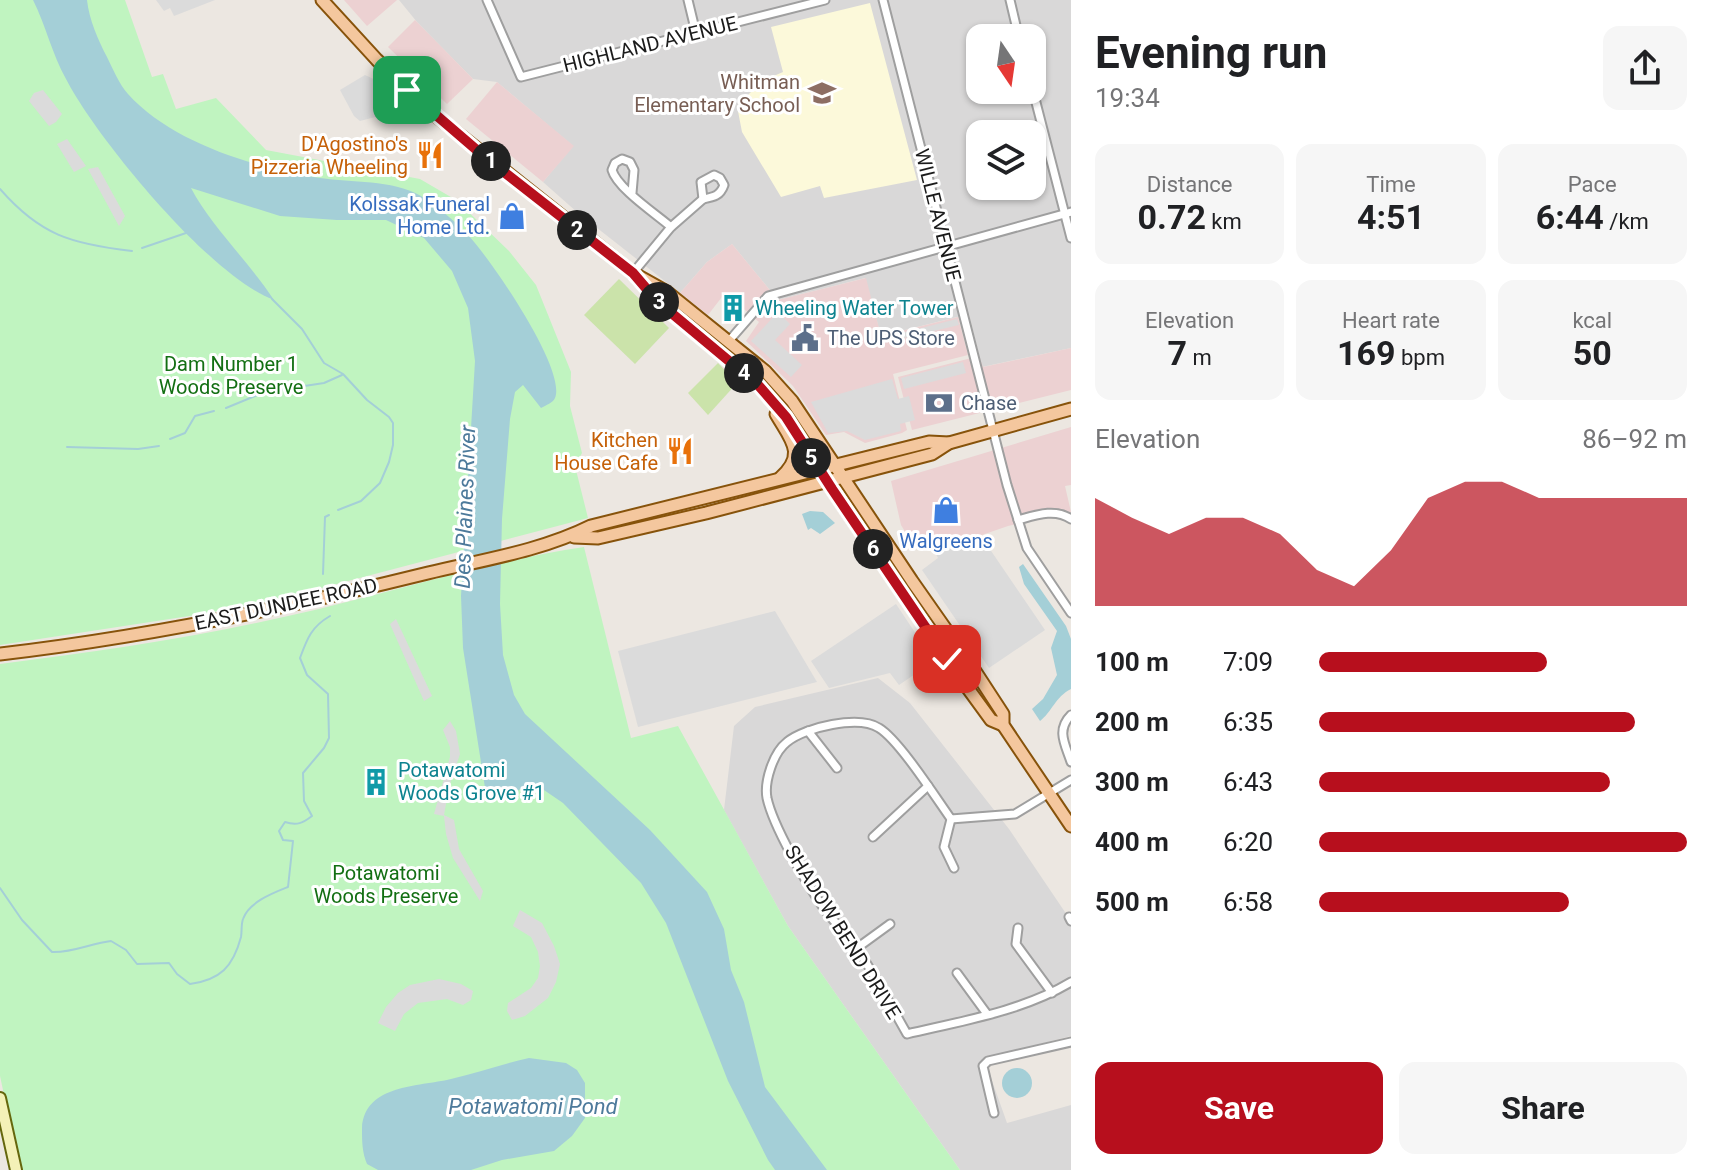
<!DOCTYPE html>
<html lang="en">
<head>
<meta charset="utf-8">
<style>
  body { margin:0; font-family:Roboto,sans-serif; background:#f6f6f6; color:#202124; height:100vh; display:flex; flex-direction:column; font-size:30px; white-space:nowrap }
  * { box-sizing:border-box; margin:0 }
  p { font-size:26px; color:#757577 }
  .icon { flex:none; width:44px; height:44px; fill:none; stroke:currentColor; stroke-width:2; stroke-linecap:round; stroke-linejoin:round }
  .map { position:relative; flex:1; overflow:hidden }
  .side { display:flex; flex-direction:column; background:#fff; width:640px }
  .side>* { flex:none }
  .needle { width:52px; rotate:167deg }
  .fabs { position:absolute; left:966px; top:24px; display:grid; gap:16px }
  .fabs a { display:grid; place-items:center; width:80px; height:80px; border-radius:16px; background:#fff; box-shadow:0 2px 6px #0004; font-size:40px }
  .pin { position:absolute; display:grid; place-items:center; width:68px; height:68px; color:#fff; margin:-34px; border-radius:16px; box-shadow:0 4px 12px #0006 }
  .km { position:absolute; width:40px; height:40px; margin:-20px; border-radius:50%; background:#222; color:#fff; font-size:22px; line-height:40px; text-align:center }
  .round { display:grid; place-items:center; flex:none; width:84px; height:84px; border-radius:16px; background:#f6f6f6 }
  .overview { display:flex; align-items:center; justify-content:space-between; height:136px; padding:0 24px }
  h1 { font-size:44px; font-weight:700; line-height:60px }
  .metrics { display:grid; grid-template-columns:repeat(3,1fr); gap:12px; height:136px; padding:8px 24px }
  .metrics div { display:grid; align-content:center; border-radius:16px; background:#f6f6f6; text-align:center }
  .metrics b { font-size:34px; font-weight:700 }
  .metrics small { font-size:22px; font-weight:400 }
  .metrics p { font-size:22px }
  .chart { height:224px; padding:16px 24px }
  .chart p { display:flex; justify-content:space-between }
  .chart svg { width:100%; height:144px; margin-top:8px; fill:#b70f1d; opacity:.7 }
  .button { display:flex; gap:16px; margin-top:auto; padding:16px 24px }
  .button a { flex:1; height:92px; border-radius:16px; background:#b70f1d; color:#fff; font-size:32px; font-weight:700; line-height:92px; text-align:center }
  .button a+a { background:#f6f6f6; color:#202124 }
  ul { padding:0 24px; list-style:none; font-size:26px }
  li { display:grid; grid-template-columns:128px 96px 1fr; align-items:center; height:60px }
  li i { height:20px; border-radius:10px; background:#b70f1d }
  main { display:flex; flex:1; min-height:0 }
  .map>svg:first-child { display:block }
  .residential { fill:#d9d8d8; fill-rule:evenodd }
  .commercial { fill:#ecd1d2 }
  .education { fill:#fcf9da }
  .grass { fill:#cbe3aa }
  .park { fill:#c0f4c0 }
  .parking { fill:#dbdbdb }
  .water { fill:#a4cfd7 }
  .lines { fill:none; stroke-linecap:round; stroke-linejoin:round }
  .stream { stroke:#a4cfd7; stroke-width:2 }
  .street-casing { stroke:#9f9f9f; stroke-width:11 }
  .secondary-casing { stroke:#65670d; stroke-width:14 }
  .primary-casing { stroke:#87530b; stroke-width:15 }
  .street { stroke:#fff; stroke-width:7 }
  .secondary { stroke:#f4f1b7; stroke-width:10 }
  .primary { stroke:#f4c79e; stroke-width:11 }
  .route-casing { stroke:#fff; stroke-width:16 }
  .route { stroke:#b70f1d; stroke-width:10 }
  .labels { text-anchor:middle; dominant-baseline:central; stroke-width:6; stroke-linejoin:round; paint-order:stroke }
  .street-label { font-size:20px; fill:#1b1b1b; stroke:#fff }
  .education-label { font-size:20px; fill:#785e54; stroke:#fff; text-anchor:end }
  .food-label { font-size:20px; fill:#c56008; stroke:#fff; text-anchor:end }
  .shop-label { font-size:20px; fill:#366cbe; stroke:#fff; text-anchor:end }
  .culture-label { font-size:20px; fill:#0d838f; stroke:#fff; text-anchor:start }
  .service-label { font-size:20px; fill:#4e5e75; stroke:#fff; text-anchor:start }
  .park-label { font-size:20px; fill:#136f13; stroke:#fff }
  .water-label { font-size:22px; font-style:italic; fill:#4d7a9b; stroke:#fff }
</style>
</head>
<body>
<main>
<div class="map">
<svg width="1071" height="1170" viewBox="0 0 1071 1170">
  <rect width="100%" height="100%" fill="#ece7e1"/>
  <g class="residential">
    <path d="M 399,0 L 1071,0 L 1071,348 L 982,367 L 969,314 L 881,336 L 865,278 L 778,300 L 732,244 L 707,262 L 680,293 L 578,213 L 543,182 L 573,146 L 497,82 L 473,79 L 417,22 ZM 980,38 L 1032,38 L 1032,90 L 980,90 ZM 980,134 L 1032,134 L 1032,186 L 980,186 Z"/>
    <polygon points="878,678 910,703 1009,829 1071,921 1071,1036 984,1058 1007,1123 1071,1105 1071,1170 960,1170 788,926 724,810 734,726 755,707"/>
  </g>
  <g class="commercial">
    <polygon points="344,0 397,0 367,26"/>
    <polygon points="415,20 473,79 447,104 388,47"/>
    <polygon points="497,82 574,146 543,182 466,119"/>
    <polygon points="732,244 778,300 866,278 881,336 958,317 968,355 893,374 907,430 902,433 865,443 844,432 826,435 793,386 746,341 759,322 725,293 708,315 680,293 707,262"/>
    <polygon points="1071,348 1071,390 912,430 898,377 979,356 983,367"/>
    <polygon points="1071,427 1071,485 1065,486 1071,512 1008,526 956,544 913,545 901,525 891,481"/>
  </g>
  <polygon class="education" points="870,3 917,180 824,198 820,186 781,197 742,132 737,106 762,81 783,72 771,27"/>
  <g class="grass">
    <polygon points="619,279 669,328 635,364 584,315"/>
    <polygon points="718,363 737,383 708,415 688,393"/>
  </g>
  <g class="park">
    <polygon points="0,0 125,0 152,77 163,74 176,109 216,98 266,150 420,179 456,200 509,251 536,285 571,372 570,406 582,453 575,466 588,518 291,596 209,613 0,645"/>
    <path d="M 584,547 L 631,738 L 678,726 L 788,926 L 960,1170 L 20,1170 L 0,1076 L 0,664 C 96,652 193,638 288,616 C 387,594 484,562 584,547 Z"/>
  </g>
  <g class="parking">
    <polygon points="156,0 215,0 174,16 170,8 164,11"/>
    <polygon points="365,75 384,84 400,104 402,110 360,121 354,116 340,90"/>
    <polygon points="43,90 62,114 56,122 49,126 29,101 34,93"/>
    <polygon points="67,139 86,166 74,172 57,144"/>
    <polygon points="98,167 125,216 119,226 88,169"/>
    <polygon points="778,312 790,324 775,340 802,365 791,377 751,341"/>
    <polygon points="957,319 959,325 883,343 882,338"/>
    <polygon points="963,362 966,373 904,389 901,378"/>
    <polygon points="892,379 898,399 909,396 915,420 900,424 901,431 865,440 847,431 828,433 811,402"/>
    <polygon points="979,540 985,542 1045,630 989,668 922,570 938,558 936,554 950,544 955,551 969,542"/>
    <polygon points="896,604 934,661 899,685 890,673 829,688 811,661"/>
    <polygon points="775,611 817,682 638,727 618,651"/>
    <polygon points="396,619 432,696 424,701 390,624"/>
    <polygon points="450,721 456,731 460,754 449,787 444,815 454,820 459,849 483,891 480,901 453,858 446,834 444,816 434,814 450,757 450,747 443,730"/>
    <polygon points="520,910 542,923 554,946 560,964 556,982 548,998 525,1016 512,1020 507,1011 508,1003 531,988 538,978 540,966 538,952 531,937 513,926"/>
    <polygon points="439,979 461,984 473,991 471,1000 463,1005 447,999 418,1003 404,1014 395,1031 378,1023 386,1007 398,993 410,985"/>
  </g>
  <g class="water">
    <path d="M 33,0 L 87,0 C 89,19 98,40 107,57 C 113,69 119,84 128,94 C 172,143 256,168 320,178 C 352,183 391,179 421,196 C 434,203 457,223 468,235 C 489,257 567,369 555,398 C 553,403 546,405 541,408 L 523,385 L 515,392 L 510,419 L 502,519 L 500,604 L 503,655 L 514,695 L 525,714 L 650,830 L 707,892 L 724,929 L 731,970 L 744,1002 L 765,1087 L 827,1170 L 775,1170 L 768,1160 L 728,1081 L 666,923 L 641,883 L 563,803 L 541,788 L 522,788 L 509,796 L 492,800 L 486,794 L 463,648 L 461,596 L 475,361 L 468,308 L 452,271 L 424,238 L 386,220 L 337,220 L 280,216 L 191,188 C 211,226 249,262 274,300 C 212,278 97,139 66,79 C 52,54 46,26 33,0 Z"/>
    <polygon points="810,511 823,512 835,523 820,534 811,528 808,530 802,514"/>
    <path d="M 1023,564 L 1066,626 L 1071,639 L 1071,689 C 1055,697 1052,712 1040,721 L 1032,709 L 1043,699 L 1057,675 L 1051,648 L 1057,631 L 1024,584 L 1019,567 Z"/>
    <path d="M 529,1058 L 566,1063 L 577,1070 L 585,1083 L 585,1118 L 572,1136 L 554,1151 L 502,1160 L 471,1170 L 378,1170 L 367,1164 C 362,1152 362,1141 362,1128 C 365,1084 418,1087 451,1079 C 477,1073 502,1064 529,1058 Z"/>
    <circle cx="1017" cy="1083" r="15"/>
  </g>
  <g class="lines">
    <g class="stream">
      <path d="M 0,189 C 40,235 71,244 132,251"/>
      <polyline points="142,248 186,233"/>
      <polyline points="272,299 302,329 324,363 343,374 367,400 389,417 393,423 393,445 389,462 380,483 361,501 338,510"/>
      <polyline points="226,408 265,392 324,383 342,375"/>
      <polyline points="170,439 185,433 195,416 214,411"/>
      <polyline points="67,447 138,449 159,446"/>
      <polyline points="323,574 325,517 329,515"/>
      <path d="M 0,888 L 22,920 L 52,952 C 72,953 92,943 111,941 L 126,950 L 137,964 L 169,963 L 177,974 L 190,984 C 220,980 233,967 241,937 C 242,932 241,924 243,919 C 249,902 273,893 288,887 L 293,841 L 283,840 L 279,831 L 285,822 C 297,826 303,823 312,816 L 304,801 L 303,773 L 324,748 L 329,738 L 328,694 L 307,675 L 300,658 C 307,639 311,627 330,616"/>
    </g>
    <g class="street-casing">
      <g id="street">
        <polyline points="487,0 521,77 825,0"/>
        <polyline points="688,0 696,33"/>
        <polyline points="883,0 1007,485 1027,548 1071,613"/>
        <polyline points="1010,0 1019,38"/>
        <polyline points="1032,87 1071,238"/>
        <path d="M 714,175 L 720,178 L 724,185 C 720,196 714,197 703,199 L 701,182 Z"/>
        <path d="M 632,193 L 634,170 L 630,162 L 622,159 L 615,163 L 612,170 C 617,188 656,214 671,227"/>
        <polyline points="633,273 671,227 703,199"/>
        <polyline points="728,342 768,296 1071,212"/>
        <path d="M 1018,520 C 1036,515 1055,508 1071,519"/>
        <path d="M 1071,715 C 1056,730 1065,744 1071,762"/>
        <polyline points="808,731 837,768"/>
        <path d="M 1071,780 L 1015,814 L 951,819 C 936,798 899,740 879,728 C 859,715 805,727 787,742 C 773,753 764,782 767,798 C 773,826 806,883 823,907 C 833,922 848,934 858,950 C 876,977 891,1006 907,1034 C 962,1021 1023,1011 1071,982"/>
        <polyline points="951,819 944,847 954,868"/>
        <polyline points="873,837 928,786"/>
        <polyline points="1069,917 1071,921"/>
        <polyline points="1018,928 1016,944 1052,993"/>
        <polyline points="857,948 890,924"/>
        <polyline points="957,973 987,1014"/>
        <polyline points="994,1113 983,1066 988,1061 1071,1042"/>
      </g>
    </g>
    <g class="secondary-casing">
      <polyline id="secondary" points="0,1098 16,1170"/>
    </g>
    <g class="primary-casing">
      <g id="primary">
        <polyline points="322,0 377,60 431,112 633,273 667,292 765,371 792,401 912,581 973,668 1003,714 1003,725 1071,826"/>
        <polyline points="638,279 657,301 759,386 786,417 832,489 956,672 991,720 1003,725"/>
        <path d="M 776,414 C 791,440 807,454 780,478"/>
        <polyline points="574,537 598,538 706,513 932,454 949,443 1071,409"/>
        <path d="M 0,654 C 144,637 287,608 428,573 C 482,560 541,551 591,526 L 929,442 L 949,443"/>
      </g>
    </g>
    <use href="#street" class="street"/>
    <use href="#secondary" class="secondary"/>
    <use href="#primary" class="primary"/>
  </g>
  <g class="lines">
    <g class="route-casing">
      <polyline id="route" points="407,90 486,158 633,273 657,301 759,386 786,417 832,489 947,659"/>
    </g>
    <use href="#route" class="route"/>
  </g>
  <defs>
    <g id="school-bare" transform="scale(2.16)"><path d="M0-5L7-2L0 1L-7-2ZM-4 1L0 2.5L4 1V4Q0 6-4 4Z" fill="#8d6e63" stroke="#fff" stroke-width="2.5" paint-order="stroke"/></g>
    <g id="restaurant-bare" transform="scale(2.16)"><path d="M-5-6h1v4h1v-4h1v4h1v-4h1v5L-1.5 .5V6h-2V.5L-5-1ZM5-6V6H3V1.5H1.5Q1.5-4 5-6Z" fill="#e8710a" stroke="#fff" stroke-width="2.5" paint-order="stroke"/></g>
    <g id="shop-bare" transform="scale(2.16)"><path d="M-5-2.5h2.3a2.7 3.5 0 0 1 5.4 0H5L5.5 6h-11ZM-1.5-2.5h3a1.5 2.3 0 0 0-3 0Z" fill="#3f7fe0" stroke="#fff" stroke-width="2.5" paint-order="stroke"/></g>
    <g id="building-bare" transform="scale(2.16)"><path d="M-4-6H4V6H1V3H-1V6H-4ZM-2.5-4.3h1.7v1.8h-1.7ZM.8-4.3h1.7v1.8H.8ZM-2.5-1h1.7V.8h-1.7ZM.8-1h1.7V.8H.8Z" fill="#0f9aa8" stroke="#fff" stroke-width="2.5" paint-order="stroke"/></g>
    <g id="civic-bare" transform="scale(2.16)"><path d="M-.6-6.5H3V-4.5H.6V-3L4-1V1h2V6H-6V1h2V-1L-.6-3ZM-1.2 2.5V6h2.4V2.5Z" fill="#5c6f8a" stroke="#fff" stroke-width="2.5" paint-order="stroke"/></g>
    <g id="bank-bare" transform="scale(2.16)"><path d="M-6-4H6V4H-6ZM0-2.3a2.3 2.3 0 1 0 0 4.6a2.3 2.3 0 1 0 0-4.6Z" fill="#5c6f8a" stroke="#fff" stroke-width="2.5" paint-order="stroke"/></g>
  </defs>
  <g fill-rule="evenodd">
    <use href="#school-bare" x="822" y="93"/>
    <use href="#restaurant-bare" x="430" y="155"/>
    <use href="#shop-bare" x="512" y="216"/>
    <use href="#building-bare" x="733" y="308"/>
    <use href="#civic-bare" x="805" y="338"/>
    <use href="#bank-bare" x="939" y="403"/>
    <use href="#restaurant-bare" x="680" y="451"/>
    <use href="#shop-bare" x="946" y="510"/>
    <use href="#building-bare" x="376" y="782"/>
  </g>
  <g class="labels">
    <g class="street-label">
      <text transform="translate(650 44) rotate(-14)">HIGHLAND AVENUE</text>
      <text transform="translate(938 215) rotate(76)">WILLE AVENUE</text>
      <text transform="translate(286 604) rotate(-12)">EAST DUNDEE ROAD</text>
      <text transform="translate(843 932) rotate(58)">SHADOW BEND DRIVE</text>
    </g>
    <g class="education-label">
      <text x="800" y="82">Whitman<tspan x="800" dy="23">Elementary School</tspan></text>
    </g>
    <g class="food-label">
      <text x="408" y="144">D'Agostino's<tspan x="408" dy="23">Pizzeria Wheeling</tspan></text>
      <text x="658" y="440">Kitchen<tspan x="658" dy="23">House Cafe</tspan></text>
    </g>
    <g class="shop-label">
      <text x="490" y="204">Kolssak Funeral<tspan x="490" dy="23">Home Ltd.</tspan></text>
      <text x="946" y="541" text-anchor="middle">Walgreens</text>
    </g>
    <g class="culture-label">
      <text x="755" y="308">Wheeling Water Tower</text>
      <text x="398" y="770">Potawatomi<tspan x="398" dy="23">Woods Grove #1</tspan></text>
    </g>
    <g class="service-label">
      <text x="827" y="338">The UPS Store</text>
      <text x="961" y="403">Chase</text>
    </g>
    <g class="park-label">
      <text x="231" y="364">Dam Number 1<tspan x="231" dy="23">Woods Preserve</tspan></text>
      <text x="386" y="873">Potawatomi<tspan x="386" dy="23">Woods Preserve</tspan></text>
    </g>
    <g class="water-label">
      <text transform="translate(465 507) rotate(-88)">Des Plaines River</text>
      <text x="533" y="1106">Potawatomi Pond</text>
    </g>
  </g>
</svg>
<div class="fabs">
<a><svg class="needle" viewBox="-14 -14 28 28"><path d="M0-13l5 13h-10z" fill="#e53935"/><path d="M0 13l5-13h-10z" fill="#757577"/></svg></a>
<a><svg class="icon" aria-label="layers" viewBox="0 0 24 24"><path d="M12 4l9 5-9 5-9-5zM3 14l9 5 9-5"/></svg></a>
</div>
<div class="pin" style="left:407px;top:90px;background:#1e9e55"><svg class="icon" aria-label="arrive" viewBox="0 0 24 24"><path d="M6 21V4h12l-3 4 3 4H6"/></svg></div>
<div class="pin" style="left:947px;top:659px;background:#d93025"><svg class="icon" aria-label="check" viewBox="0 0 24 24"><path d="M5 12l5 5 9-10"/></svg></div>
<b class="km" style="left:491px;top:161px">1</b>
<b class="km" style="left:577px;top:230px">2</b>
<b class="km" style="left:659px;top:302px">3</b>
<b class="km" style="left:744px;top:373px">4</b>
<b class="km" style="left:811px;top:458px">5</b>
<b class="km" style="left:873px;top:549px">6</b>
</div>
<section class="side">
<div class="overview"><div><h1>Evening run</h1><p>19:34</p></div><a class="round"><svg class="icon" aria-label="share" viewBox="0 0 24 24"><path d="M12 15V3M7 8l5-5 5 5M5 13v7h14v-7"/></svg></a></div>
<div class="metrics">
<div><p>Distance</p><b>0.72<small> km</small></b></div>
<div><p>Time</p><b>4:51</b></div>
<div><p>Pace</p><b>6:44<small> /km</small></b></div>
</div>
<div class="metrics">
<div><p>Elevation</p><b>7<small> m</small></b></div>
<div><p>Heart rate</p><b>169<small> bpm</small></b></div>
<div><p>kcal</p><b>50</b></div>
</div>
<div class="chart"><p><span>Elevation</span>86–92 m</p>
<svg viewBox="0 0 160 44" preserveAspectRatio="none"><path d="M0 44V11L10 17L20 22L30 17L40 17L50 22L60 33L70 38L80 27L90 11L100 6L110 6L120 11L130 11L140 11L150 11L160 11V44z"/></svg>
</div>
<ul>
<li><b>100 m</b>7:09<i style="width:62%"></i></li>
<li><b>200 m</b>6:35<i style="width:86%"></i></li>
<li><b>300 m</b>6:43<i style="width:79%"></i></li>
<li><b>400 m</b>6:20<i style="width:100%"></i></li>
<li><b>500 m</b>6:58<i style="width:68%"></i></li>
</ul>
<div class="button"><a>Save</a><a>Share</a></div>
</section>
</main>
</body>
</html>
